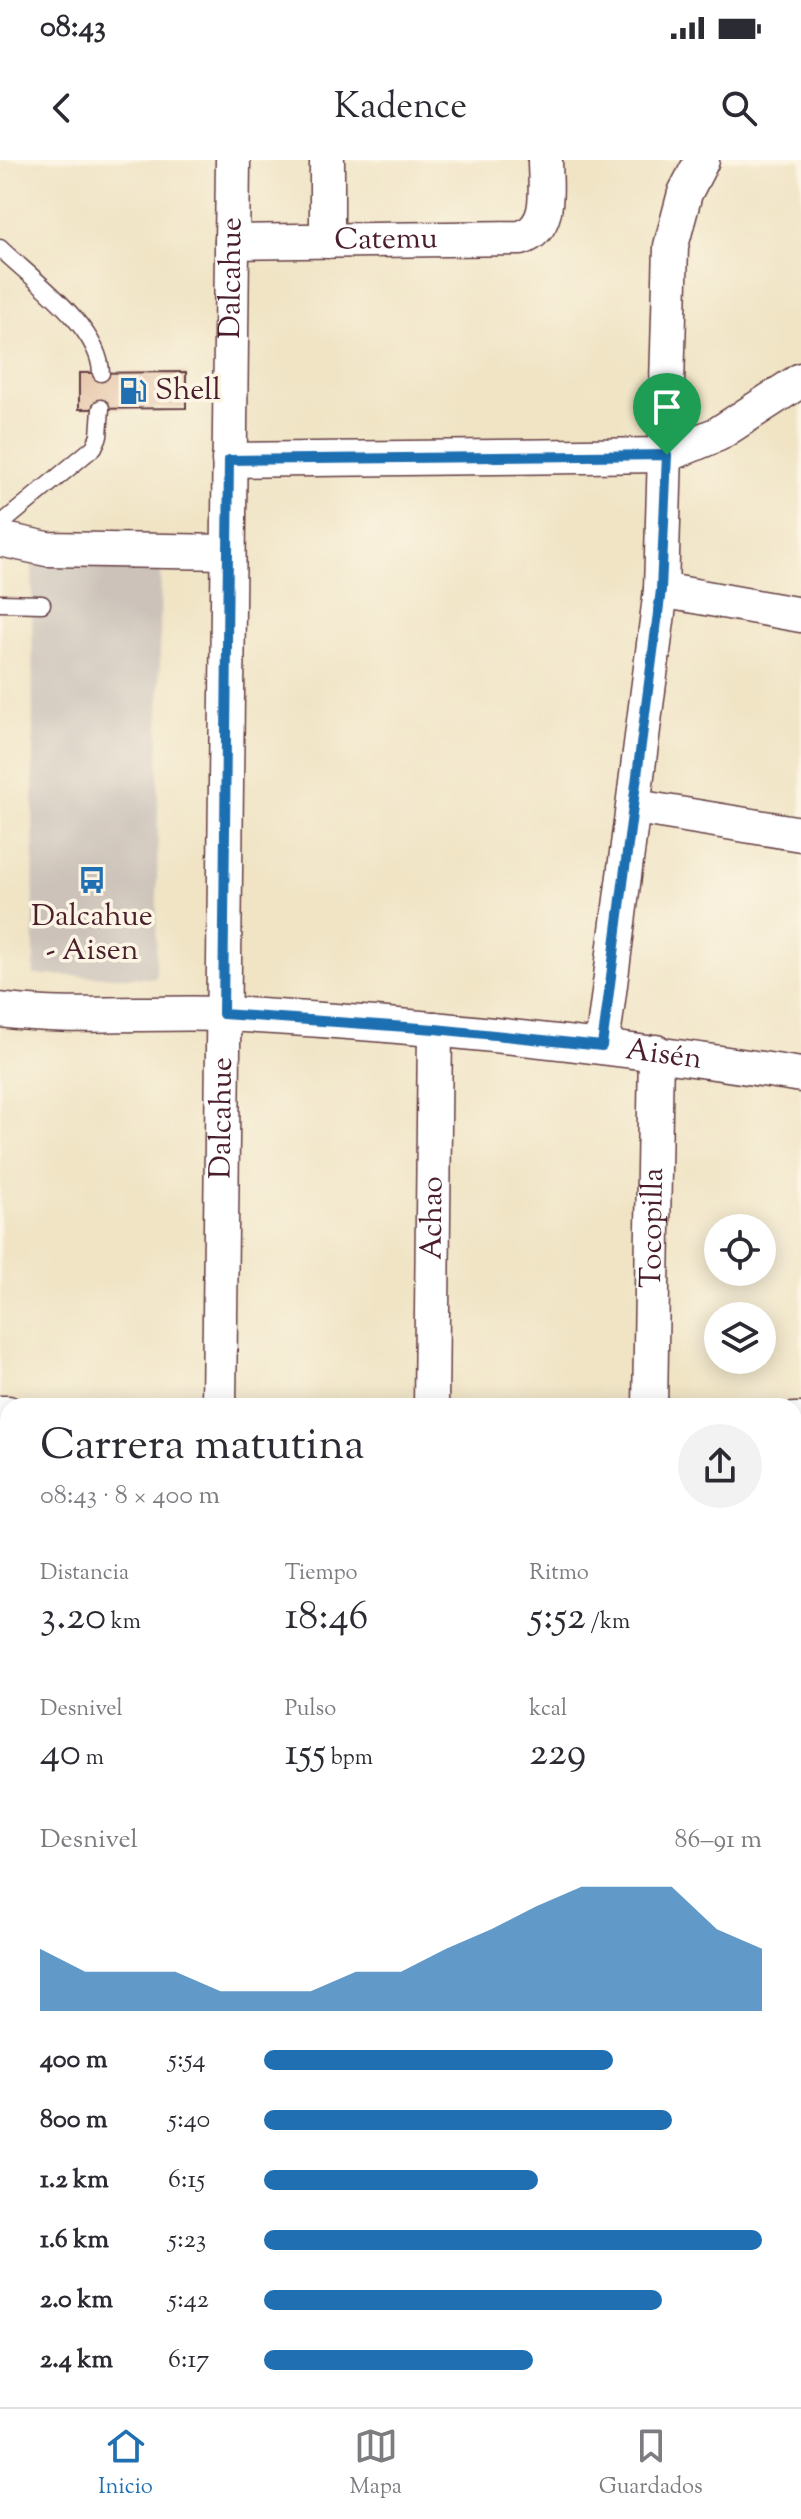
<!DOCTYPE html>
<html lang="es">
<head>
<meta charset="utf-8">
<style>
  body { margin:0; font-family:"Sorts Mill Goudy",serif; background:#f2f2f3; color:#2b2b33; height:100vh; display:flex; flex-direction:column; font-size:30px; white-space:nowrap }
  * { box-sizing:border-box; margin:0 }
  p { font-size:26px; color:#7c7c81 }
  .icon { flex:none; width:44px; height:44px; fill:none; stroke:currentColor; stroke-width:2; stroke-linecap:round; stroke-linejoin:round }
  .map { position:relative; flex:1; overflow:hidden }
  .panel { position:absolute; left:0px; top:1238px; width:802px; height:1010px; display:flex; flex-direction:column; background:#fff; border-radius:24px 24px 0 0; box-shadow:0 4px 20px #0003 }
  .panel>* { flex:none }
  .controls { position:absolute; left:704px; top:1054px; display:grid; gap:16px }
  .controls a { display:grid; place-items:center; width:72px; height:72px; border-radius:50%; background:#fff; box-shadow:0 4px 20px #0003; font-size:40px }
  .pin { position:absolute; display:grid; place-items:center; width:68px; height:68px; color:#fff; margin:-82px -34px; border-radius:50% 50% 50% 0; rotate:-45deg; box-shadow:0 0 8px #0007 }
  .pin .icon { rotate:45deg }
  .round { display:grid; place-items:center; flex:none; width:84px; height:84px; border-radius:42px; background:#f2f2f3 }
  .summary { display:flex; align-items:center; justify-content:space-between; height:136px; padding:0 40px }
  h1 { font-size:44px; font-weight:600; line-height:60px }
  .figures { display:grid; grid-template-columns:repeat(3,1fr); gap:12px; height:136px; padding:8px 40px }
  .figures div { display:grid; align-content:center }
  .figures b { font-size:40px; font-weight:600 }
  .figures small { font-size:22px; font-weight:400 }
  .figures p { font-size:22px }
  .chart { height:224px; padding:16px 40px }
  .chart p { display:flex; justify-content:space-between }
  .chart svg { width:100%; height:144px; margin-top:8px; fill:#1f6fb2; opacity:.7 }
  ul { padding:0 40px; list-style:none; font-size:26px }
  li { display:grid; grid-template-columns:128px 96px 1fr; align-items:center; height:60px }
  li i { height:20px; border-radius:10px; background:#1f6fb2 }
  .status { display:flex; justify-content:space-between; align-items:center; height:56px; padding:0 40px; background:#fff; direction:ltr }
  .status svg { height:22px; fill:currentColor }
  header { display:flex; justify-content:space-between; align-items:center; height:104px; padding:0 40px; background:#fff; font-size:36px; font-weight:600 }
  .tab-bar { display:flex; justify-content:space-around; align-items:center; height:112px; border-top:2px solid #e1e1e2; background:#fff; font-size:22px; color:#7c7c81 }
  .tab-bar a { display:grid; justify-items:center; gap:4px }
  .tab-bar .on { color:#1f6fb2 }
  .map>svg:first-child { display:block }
  .industrial { fill:#ccc2b9 }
  .building { fill:#ddb291 }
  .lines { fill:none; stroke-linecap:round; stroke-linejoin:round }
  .service-casing { stroke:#633d42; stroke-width:19 }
  .minor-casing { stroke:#633d42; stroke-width:37 }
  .service { stroke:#fff; stroke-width:16 }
  .minor { stroke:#fff; stroke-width:34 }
  .route-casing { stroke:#fff; stroke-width:16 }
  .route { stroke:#1f6fb2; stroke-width:10 }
  .labels { text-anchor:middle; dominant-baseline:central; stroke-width:7; stroke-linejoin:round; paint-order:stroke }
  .street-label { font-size:30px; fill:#4a1f2b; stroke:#fcf5e5 }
  .poi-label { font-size:30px; fill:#4a1f2b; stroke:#fcf5e5; text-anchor:start }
</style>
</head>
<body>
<div class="status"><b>08:43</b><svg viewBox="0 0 49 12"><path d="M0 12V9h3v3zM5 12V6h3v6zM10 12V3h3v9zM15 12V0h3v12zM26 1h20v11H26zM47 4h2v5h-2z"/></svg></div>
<header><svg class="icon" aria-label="back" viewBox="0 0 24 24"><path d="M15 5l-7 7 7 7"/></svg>Kadence<svg class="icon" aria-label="search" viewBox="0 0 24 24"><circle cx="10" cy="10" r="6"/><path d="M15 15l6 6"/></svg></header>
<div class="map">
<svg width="801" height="2247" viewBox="0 0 801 2247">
  <rect width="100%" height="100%" fill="#fcf5e5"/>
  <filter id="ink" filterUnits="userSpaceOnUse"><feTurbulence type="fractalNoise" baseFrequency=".0125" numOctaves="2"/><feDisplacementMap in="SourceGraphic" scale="16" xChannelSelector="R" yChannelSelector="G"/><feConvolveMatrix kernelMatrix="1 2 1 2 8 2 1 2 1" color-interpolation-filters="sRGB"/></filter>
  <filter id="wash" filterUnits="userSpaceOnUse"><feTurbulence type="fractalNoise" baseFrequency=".006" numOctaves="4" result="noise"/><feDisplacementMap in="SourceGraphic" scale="32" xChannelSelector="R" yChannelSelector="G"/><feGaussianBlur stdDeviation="1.8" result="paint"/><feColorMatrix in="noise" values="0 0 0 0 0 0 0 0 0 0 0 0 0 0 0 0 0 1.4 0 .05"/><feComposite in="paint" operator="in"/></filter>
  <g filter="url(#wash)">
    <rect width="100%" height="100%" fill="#f0e4c5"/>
    <polygon class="industrial" points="32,402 161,402 156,818 34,815"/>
    <g id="blocks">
      <polygon class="building" points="186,212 186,248 79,249 79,213"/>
    </g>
  </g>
  <g filter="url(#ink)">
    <use href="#blocks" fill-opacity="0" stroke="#633d42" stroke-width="2"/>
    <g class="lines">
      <g class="service-casing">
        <g id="service">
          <path d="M 0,88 C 32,119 100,167 101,213"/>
          <polyline points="0,365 94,287 99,276 101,248"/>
          <polyline points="0,443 42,444"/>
        </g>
      </g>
      <g class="minor-casing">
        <g id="minor">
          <polyline points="327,81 327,0"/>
          <path id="s1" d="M 232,82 L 521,78 C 553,67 545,28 545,0"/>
          <polyline points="229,300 667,295 718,274 801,220"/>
          <polyline points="0,379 47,389 228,392"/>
          <polyline points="661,430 801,455"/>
          <polyline points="636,647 801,674"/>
          <path id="s2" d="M 0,850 C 74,860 150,851 224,854 C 417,864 610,885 801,915"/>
          <polyline points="602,886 661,430 671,86 685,33 702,0"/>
          <path id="s3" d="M 219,1246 L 233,0"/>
          <path id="s4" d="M 431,1246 L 435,869"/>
          <path id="s5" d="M 650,1246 L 656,892"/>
          <polyline points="0,1253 8,1253"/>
          <polyline points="794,1260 801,1260"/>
          <polyline points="0,1747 8,1747"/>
          <polyline points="794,1756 801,1756"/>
          <polyline points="0,2229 8,2229"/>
          <polyline points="794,2240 801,2240"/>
          <polyline points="208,2247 208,2240"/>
          <polyline points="426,2247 426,2240"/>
          <polyline points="640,2247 640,2240"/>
        </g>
      </g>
      <use href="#service" class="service"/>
      <use href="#minor" class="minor"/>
    </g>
  </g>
  <g class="lines" filter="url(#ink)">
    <g class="route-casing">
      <polygon id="route" points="667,295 661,430 602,886 435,869 223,854 229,300"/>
    </g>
    <use href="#route" class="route"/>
  </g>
  <defs>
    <g id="fuel-bare" transform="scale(2.16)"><path d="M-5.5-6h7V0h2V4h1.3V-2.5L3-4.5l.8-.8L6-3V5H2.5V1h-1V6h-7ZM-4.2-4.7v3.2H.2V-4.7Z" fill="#1f6fb2" stroke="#fcf5e5" stroke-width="2.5" paint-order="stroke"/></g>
    <g id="bus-bare" transform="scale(2.16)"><path d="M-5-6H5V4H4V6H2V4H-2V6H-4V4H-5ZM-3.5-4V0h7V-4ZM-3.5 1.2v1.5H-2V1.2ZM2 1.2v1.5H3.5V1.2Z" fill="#1f6fb2" stroke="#fcf5e5" stroke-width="2.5" paint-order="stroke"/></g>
  </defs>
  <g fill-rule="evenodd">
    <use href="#fuel-bare" x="133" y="231"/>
    <use href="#bus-bare" x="92" y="720"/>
  </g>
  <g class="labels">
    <g class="street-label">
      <text stroke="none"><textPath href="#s1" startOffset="154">Catemu</textPath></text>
      <text stroke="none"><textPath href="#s3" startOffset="1128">Dalcahue</textPath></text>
      <text stroke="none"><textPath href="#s2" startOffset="666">Aisén</textPath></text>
      <text stroke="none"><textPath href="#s3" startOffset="288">Dalcahue</textPath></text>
      <text stroke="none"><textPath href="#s4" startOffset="188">Achao</textPath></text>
      <text stroke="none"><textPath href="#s5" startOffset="178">Tocopilla</textPath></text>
    </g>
    <g class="poi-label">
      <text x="155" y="231">Shell</text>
      <text x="92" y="757" text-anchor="middle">Dalcahue<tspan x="92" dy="34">- Aisen</tspan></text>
    </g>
  </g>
</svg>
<div class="controls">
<a><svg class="icon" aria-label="locate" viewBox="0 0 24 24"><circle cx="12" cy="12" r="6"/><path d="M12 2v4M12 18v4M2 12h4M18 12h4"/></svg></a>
<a><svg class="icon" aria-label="layers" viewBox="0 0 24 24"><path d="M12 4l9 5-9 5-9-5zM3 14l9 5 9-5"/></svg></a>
</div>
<div class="pin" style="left:667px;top:295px;background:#1e9e55"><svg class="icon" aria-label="arrive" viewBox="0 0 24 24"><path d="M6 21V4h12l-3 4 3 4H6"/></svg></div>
<section class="panel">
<div class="summary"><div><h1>Carrera matutina</h1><p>08:43 · 8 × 400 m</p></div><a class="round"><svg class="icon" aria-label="share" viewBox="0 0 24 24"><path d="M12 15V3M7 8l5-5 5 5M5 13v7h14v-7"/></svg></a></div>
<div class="figures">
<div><p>Distancia</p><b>3.20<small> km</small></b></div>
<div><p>Tiempo</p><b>18:46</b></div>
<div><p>Ritmo</p><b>5:52<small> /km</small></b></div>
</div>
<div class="figures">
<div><p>Desnivel</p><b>40<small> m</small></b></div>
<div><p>Pulso</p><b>155<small> bpm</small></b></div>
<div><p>kcal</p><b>229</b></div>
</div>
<div class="chart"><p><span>Desnivel</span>86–91 m</p>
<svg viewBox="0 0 160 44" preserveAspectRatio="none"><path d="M0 44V25L10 32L20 32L30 32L40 38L50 38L60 38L70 32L80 32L90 25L100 19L110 12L120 6L130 6L140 6L150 19L160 25V44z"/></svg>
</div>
<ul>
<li><b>400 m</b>5:54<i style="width:70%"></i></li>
<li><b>800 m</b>5:40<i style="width:82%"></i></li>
<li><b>1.2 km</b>6:15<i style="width:55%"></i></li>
<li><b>1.6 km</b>5:23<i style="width:100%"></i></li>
<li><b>2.0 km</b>5:42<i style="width:80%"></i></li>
<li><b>2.4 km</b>6:17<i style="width:54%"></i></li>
</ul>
</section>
</div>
<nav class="tab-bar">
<a class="on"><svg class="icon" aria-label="home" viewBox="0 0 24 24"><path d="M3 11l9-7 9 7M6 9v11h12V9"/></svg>Inicio</a>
<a><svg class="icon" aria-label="map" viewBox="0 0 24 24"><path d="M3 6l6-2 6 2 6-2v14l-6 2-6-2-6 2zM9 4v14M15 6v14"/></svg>Mapa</a>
<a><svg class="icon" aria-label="saved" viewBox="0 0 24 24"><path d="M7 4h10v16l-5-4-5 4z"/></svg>Guardados</a>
</nav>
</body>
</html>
